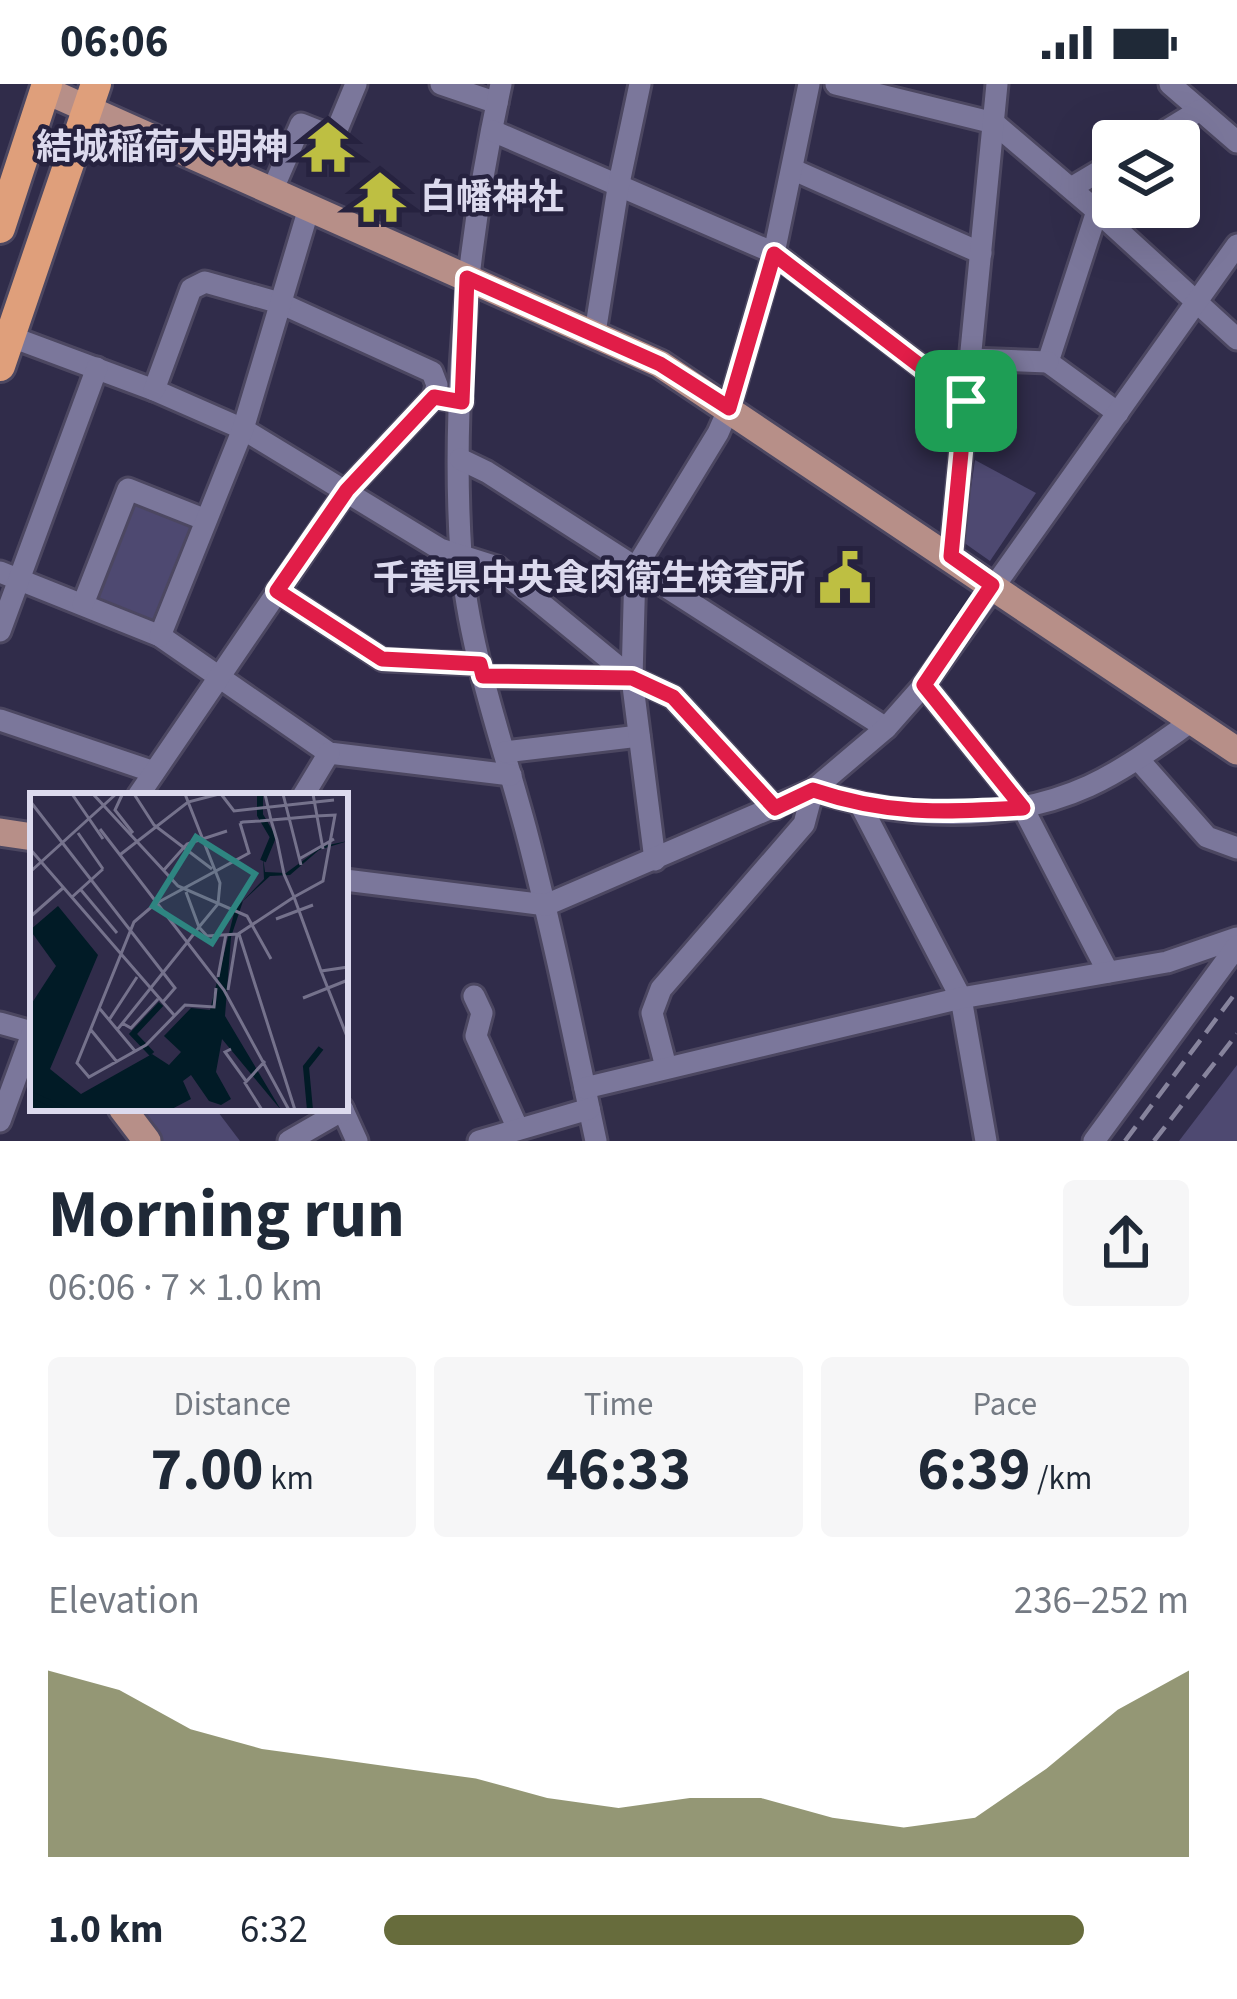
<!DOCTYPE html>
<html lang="en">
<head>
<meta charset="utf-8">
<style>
  body { margin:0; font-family:"Source Sans 3","Noto Sans JP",sans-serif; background:#f6f6f7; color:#1f2937; height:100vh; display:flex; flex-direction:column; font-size:45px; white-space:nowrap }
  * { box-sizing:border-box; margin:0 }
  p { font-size:39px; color:#747a83 }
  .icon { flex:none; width:66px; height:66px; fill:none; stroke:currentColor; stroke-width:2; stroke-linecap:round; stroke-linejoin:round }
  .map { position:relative; height:1057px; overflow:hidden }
  .side { display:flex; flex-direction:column; background:#fff; flex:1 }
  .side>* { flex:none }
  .buttons { position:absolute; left:1092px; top:36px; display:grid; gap:24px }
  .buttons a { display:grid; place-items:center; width:108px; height:108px; border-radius:12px; background:#fff; box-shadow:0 12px 48px #0002; font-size:60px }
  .pin { position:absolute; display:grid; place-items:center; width:102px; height:102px; color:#fff; margin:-51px; border-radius:24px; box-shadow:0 6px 18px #0006 }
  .round { display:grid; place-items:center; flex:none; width:126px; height:126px; border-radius:12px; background:#f6f6f7 }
  .overview { display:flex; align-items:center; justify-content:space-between; height:204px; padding:0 48px }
  h1 { font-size:66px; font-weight:700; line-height:90px }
  .metrics { display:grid; grid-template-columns:repeat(3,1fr); gap:18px; height:204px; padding:12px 48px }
  .metrics div { display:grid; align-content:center; border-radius:12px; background:#f6f6f7; text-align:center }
  .metrics b { font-size:60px; font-weight:700 }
  .metrics small { font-size:33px; font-weight:400 }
  .metrics p { font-size:33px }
  .chart { height:336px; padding:24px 48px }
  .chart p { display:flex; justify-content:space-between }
  .chart svg { width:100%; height:216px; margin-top:12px; fill:#676c3c; opacity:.7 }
  ul { padding:0 48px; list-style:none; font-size:39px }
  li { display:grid; grid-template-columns:192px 144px 1fr; align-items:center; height:90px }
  li i { height:30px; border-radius:15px; background:#676c3c }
  .status { display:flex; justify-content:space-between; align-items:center; height:84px; padding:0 60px; background:#fff; direction:ltr }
  .status svg { height:33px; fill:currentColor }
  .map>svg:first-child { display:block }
  .green { fill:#4e4971 }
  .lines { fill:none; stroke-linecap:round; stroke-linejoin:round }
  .minor-casing { stroke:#4c4761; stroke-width:27 }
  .major-casing { stroke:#4c4761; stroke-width:33 }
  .highway-casing { stroke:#4c4761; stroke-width:36 }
  .minor { stroke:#7b779b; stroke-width:21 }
  .major { stroke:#b78f88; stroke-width:27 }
  .highway { stroke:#df9f7b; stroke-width:30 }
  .rail { stroke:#87849d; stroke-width:4.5; stroke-dasharray:18 9; stroke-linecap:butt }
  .route-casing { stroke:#fff; stroke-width:24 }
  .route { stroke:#e11d48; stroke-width:15 }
  .labels { text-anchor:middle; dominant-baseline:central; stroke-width:9; stroke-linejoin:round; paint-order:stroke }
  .poi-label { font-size:36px; font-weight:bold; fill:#dcdaee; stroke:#26223f; text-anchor:end }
  .inset-river { fill:none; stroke:#011b26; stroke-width:6 }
  .inset-road { fill:none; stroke:#75728c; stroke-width:3 }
  .view { fill:#2e8581; fill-opacity:0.15; stroke:#2e8581; stroke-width:6 }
  .inset-edge { fill:none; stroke:#dcdaee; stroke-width:6 }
</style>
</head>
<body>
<div class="status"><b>06:06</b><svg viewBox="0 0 49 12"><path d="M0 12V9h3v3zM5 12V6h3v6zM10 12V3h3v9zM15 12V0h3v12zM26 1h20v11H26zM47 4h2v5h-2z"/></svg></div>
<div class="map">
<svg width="1237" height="1057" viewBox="0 0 1237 1057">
  <rect width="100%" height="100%" fill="#302c4a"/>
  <g class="green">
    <polygon points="975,376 1036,409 990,477 963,458"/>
    <polygon points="129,416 196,443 159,533 149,540 95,518 90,512"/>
    <polygon points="1237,981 1237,1057 1179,1057"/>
    <polygon points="137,1024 215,1024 240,1057 162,1057"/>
  </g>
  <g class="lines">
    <g class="minor-casing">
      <g id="minor">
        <polyline points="441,0 497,19"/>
        <path d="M 501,0 C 468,153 451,314 461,471 C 468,564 502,656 526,746 C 553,849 574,953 596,1057"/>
        <polyline points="836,0 994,39 1097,127 1237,255"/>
        <polyline points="1170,0 1237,58"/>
        <polyline points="493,47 774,169 966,317"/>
        <polyline points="1149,57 1200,26"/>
        <polyline points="794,86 981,169"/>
        <polyline points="1071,104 1113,79"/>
        <polyline points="272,107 301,40 334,53 356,0"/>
        <polyline points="1097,127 1048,278 1118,329"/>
        <polyline points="595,249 618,104 640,0"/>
        <polyline points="9,252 154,306 243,345 440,465 497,483 632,594 673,613 775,724"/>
        <polyline points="970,275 1048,278"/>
        <polyline points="154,306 191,205 205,198 280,219 432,288 437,301 434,313"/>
        <polyline points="460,375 487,388 886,644"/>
        <polyline points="951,472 997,0"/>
        <polyline points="0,488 160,552 329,669 511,691"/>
        <polyline points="277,507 383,576 480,580"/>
        <polyline points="83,520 128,405 206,436"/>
        <polyline points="0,547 97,284"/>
        <polyline points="160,552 243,345 309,124"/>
        <polyline points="483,593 632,594"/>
        <polyline points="924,601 1023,724 1108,888"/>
        <polyline points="0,636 154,688"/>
        <polyline points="505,668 639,652"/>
        <polyline points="1138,675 1207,753 1237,764"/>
        <polyline points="138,712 347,406 434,313 462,318"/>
        <polyline points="303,712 329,669"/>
        <polyline points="861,722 961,914 986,1057"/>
        <polyline points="655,776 632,594 635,485 718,349 729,324 774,169 809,0"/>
        <polyline points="345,796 546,821 813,706 886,644 924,601 1237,161"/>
        <polyline points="474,912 482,929 476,952 518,1045"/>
        <polyline points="0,939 32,948"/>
        <path d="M 666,983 L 652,929 L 661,905 L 804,740 L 813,706 C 900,735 1003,741 1089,702 C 1126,685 1159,660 1192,637"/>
        <polyline points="585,1004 961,914 1167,878 1237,854"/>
        <polyline points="342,1024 357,1057"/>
        <polyline points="0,1037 33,947"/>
        <polyline points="289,1057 343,1026"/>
        <polyline points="479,1057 589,1025"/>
        <polyline points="1094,1057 1237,862"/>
      </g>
    </g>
    <g class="major-casing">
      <g id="major">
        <polyline points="45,6 660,280 1237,667"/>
        <polyline points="0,748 33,753"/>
        <polyline points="122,1024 147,1057"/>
      </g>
    </g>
    <g class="highway-casing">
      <g id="highway">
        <polyline points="0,144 47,0"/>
        <polyline points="0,282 96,0"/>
      </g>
    </g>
    <use href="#minor" class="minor"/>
    <use href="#major" class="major"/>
    <use href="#highway" class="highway"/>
    <g class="rail">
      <polyline points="1125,1057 1237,907"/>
      <polyline points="1154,1057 1237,950"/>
    </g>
  </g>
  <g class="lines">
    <g class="route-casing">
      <path id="route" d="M 774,170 L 966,317 L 951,472 L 992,501 L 924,601 L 1023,724 C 943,728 890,732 813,706 L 775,724 L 673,613 L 632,594 L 483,592 L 480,580 L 382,575 L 277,507 L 347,406 L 434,313 L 462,318 L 467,194 L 660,280 L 729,324 Z"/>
    </g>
    <use href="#route" class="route"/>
  </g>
  <defs>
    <g id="temple-bare" transform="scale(4.14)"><path d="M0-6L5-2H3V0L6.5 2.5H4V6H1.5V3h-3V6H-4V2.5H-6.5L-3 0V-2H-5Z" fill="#bebf42" stroke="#26223f" stroke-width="2.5" paint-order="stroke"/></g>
    <g id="civic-bare" transform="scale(4.14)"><path d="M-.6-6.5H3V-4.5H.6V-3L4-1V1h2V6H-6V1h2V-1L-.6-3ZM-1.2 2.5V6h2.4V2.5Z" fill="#bebf42" stroke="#26223f" stroke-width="2.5" paint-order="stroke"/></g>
  </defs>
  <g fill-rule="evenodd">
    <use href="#temple-bare" x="328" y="63"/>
    <use href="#temple-bare" x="380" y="113"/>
    <use href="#civic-bare" x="845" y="494"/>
  </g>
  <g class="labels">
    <g class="poi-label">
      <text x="288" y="63">結城稲荷大明神</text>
      <text x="420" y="113" text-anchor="start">白幡神社</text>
      <text x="805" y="494">千葉県中央食肉衛生検査所</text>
    </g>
  </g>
  <g transform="translate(30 709)">
    <rect width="318" height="318" fill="#302c4a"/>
    <path d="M 318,48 L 289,57 L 260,82 L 240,83 L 213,108 L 201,144 L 195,223 L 251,317 L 192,246 L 186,279 L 201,306 L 191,312 L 179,308 L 161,282 L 153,288 L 161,306 L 140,317 L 0,317 L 0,213 L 26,173 L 0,137 L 28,113 L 68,162 L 20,276 L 51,301 L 122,261 L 139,272 L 151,259 L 134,243 L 161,215 L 180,217 L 205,116 L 234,86 L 233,64 L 235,79 L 256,80 L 293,53 Z" fill="#011b26"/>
    <path class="inset-river" d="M 230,1 L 230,22 L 243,44 L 233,68M 122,261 L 103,241 L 131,211M 0,301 L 35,317M 280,317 L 276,274 L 291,255"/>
    <path class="inset-road" d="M 42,1 L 73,46M 63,1 L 148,93 L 217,123 L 241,166M 104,1 L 124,32 L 182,76M 155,1 L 190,90 L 188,111 L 169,134 L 156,99M 191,1 L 204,18 L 304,7M 253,1 L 271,72M 283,1 L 293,56M 92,2 L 85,17 L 103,40M 0,8 L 145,195 L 132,210M 210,30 L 213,29 L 230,28 L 241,27 L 253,26 L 286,23 L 305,22 L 293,88 L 264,104 L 254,81 L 247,47 L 241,27 L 235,1M 70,36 L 194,197 L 259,317M 48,40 L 73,76M 0,56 L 144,222M 91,61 L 158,9 L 189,1M 269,66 L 304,46M 133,78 L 157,51 L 197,38M 0,79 L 86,1M 51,97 L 87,140M 41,105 L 73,76M 125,111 L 104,129 L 47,270 L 59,284 L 116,252 L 155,212 L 184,214 L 186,195M 125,111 L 219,60 L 210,30M 0,124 L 33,95M 246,126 L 283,112M 209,141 L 265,317M 156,151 L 169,134 L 177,143 L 208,141 L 264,104 L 291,178 L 318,174M 291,178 L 318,246M 188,184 L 196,141M 198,197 L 207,142M 273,205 L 318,187M 70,216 L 105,258M 79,227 L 107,184M 92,230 L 101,235 L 128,206M 61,237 L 87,269M 87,237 L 156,151M 201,256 L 195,259 L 216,288M 232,317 L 215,290 L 235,268"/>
    <path class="view" d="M 166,44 L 225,81 L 182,150 L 123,113 Z"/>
    <rect width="318" height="318" class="inset-edge"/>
  </g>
</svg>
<div class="buttons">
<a><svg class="icon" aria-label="layers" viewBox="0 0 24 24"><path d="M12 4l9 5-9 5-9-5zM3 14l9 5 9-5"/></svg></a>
</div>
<div class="pin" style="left:966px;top:317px;background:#1e9e55"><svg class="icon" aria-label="arrive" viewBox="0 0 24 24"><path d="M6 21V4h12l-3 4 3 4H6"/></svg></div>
</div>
<section class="side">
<div class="overview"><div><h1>Morning run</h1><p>06:06 · 7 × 1.0 km</p></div><a class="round"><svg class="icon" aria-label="share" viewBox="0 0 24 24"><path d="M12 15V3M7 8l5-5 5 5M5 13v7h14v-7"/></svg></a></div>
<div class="metrics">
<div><p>Distance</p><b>7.00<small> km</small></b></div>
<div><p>Time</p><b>46:33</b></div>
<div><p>Pace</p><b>6:39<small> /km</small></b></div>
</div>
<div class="chart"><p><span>Elevation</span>236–252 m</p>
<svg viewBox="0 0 160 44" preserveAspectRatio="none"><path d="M0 44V6L10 10L20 18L30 22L40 24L50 26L60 28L70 32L80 34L90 32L100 32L110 36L120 38L130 36L140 26L150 14L160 6V44z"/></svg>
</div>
<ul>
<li><b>1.0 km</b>6:32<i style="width:87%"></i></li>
</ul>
</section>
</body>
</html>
